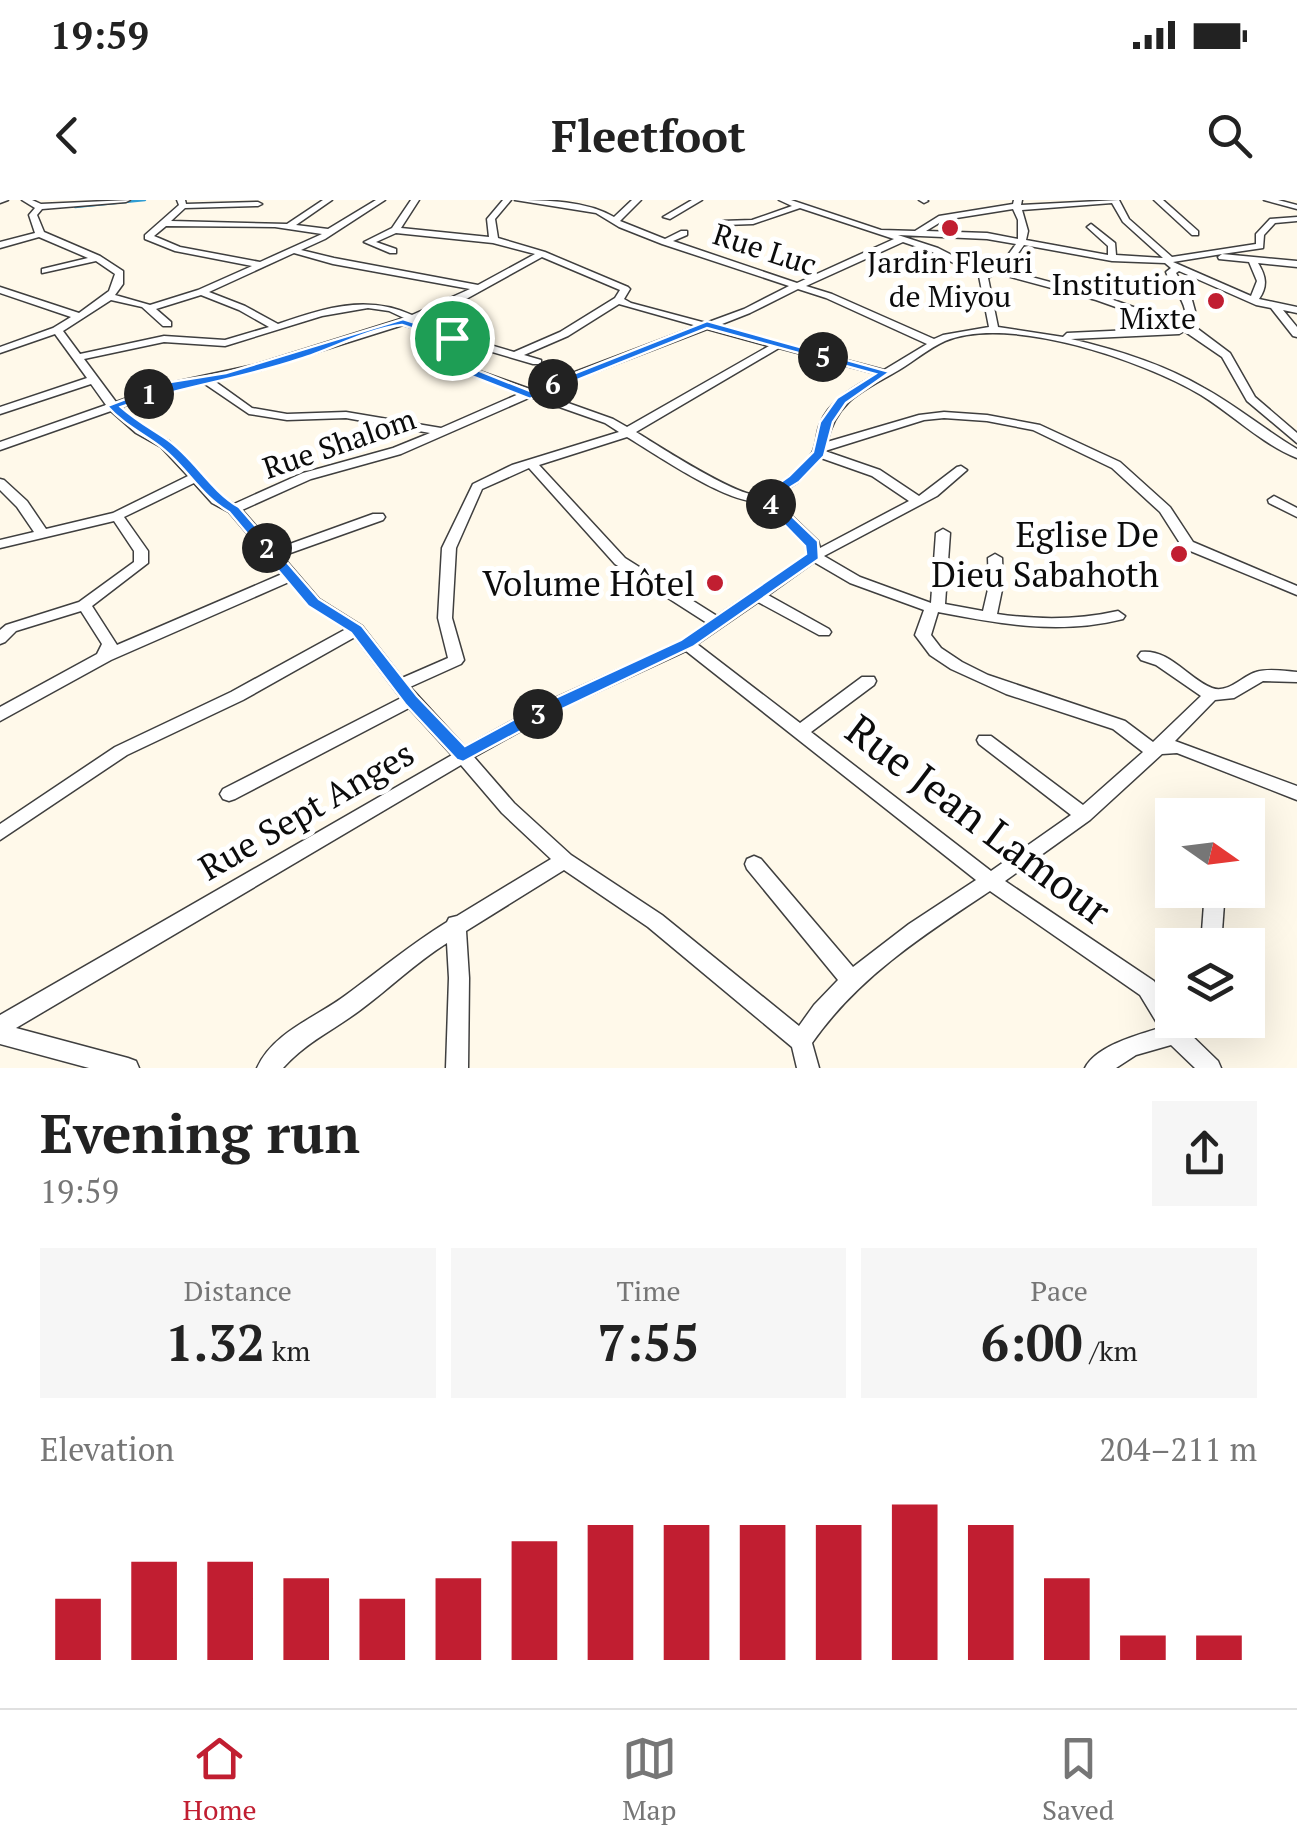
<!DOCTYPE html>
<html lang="en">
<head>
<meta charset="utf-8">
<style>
  body { margin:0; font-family:"PT Serif",serif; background:#f6f6f6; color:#222; height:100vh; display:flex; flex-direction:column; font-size:38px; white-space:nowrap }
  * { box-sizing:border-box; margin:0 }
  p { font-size:32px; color:#767676 }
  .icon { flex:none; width:55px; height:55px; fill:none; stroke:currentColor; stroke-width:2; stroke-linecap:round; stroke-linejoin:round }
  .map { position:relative; height:868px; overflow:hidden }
  .sheet { display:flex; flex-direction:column; background:#fff; flex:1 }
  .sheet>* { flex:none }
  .needle { width:65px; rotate:104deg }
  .buttons { position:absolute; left:1155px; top:598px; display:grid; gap:20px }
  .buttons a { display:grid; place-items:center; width:110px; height:110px; border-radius:0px; background:#fff; box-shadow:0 10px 40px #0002; font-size:50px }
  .pin { position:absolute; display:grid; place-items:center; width:85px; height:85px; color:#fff; margin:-42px; border:5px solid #fff; border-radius:50%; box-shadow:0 2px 10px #0007 }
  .km { position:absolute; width:50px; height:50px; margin:-25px; border-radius:50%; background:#222; color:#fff; font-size:28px; line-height:50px; text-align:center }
  .round { display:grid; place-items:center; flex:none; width:105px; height:105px; border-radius:0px; background:#f6f6f6 }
  .head { display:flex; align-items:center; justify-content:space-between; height:170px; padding:0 40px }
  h1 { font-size:55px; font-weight:700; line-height:75px }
  .figures { display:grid; grid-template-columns:repeat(3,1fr); gap:15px; height:170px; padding:10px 40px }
  .figures div { display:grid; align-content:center; border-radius:0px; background:#f6f6f6; text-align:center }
  .figures b { font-size:50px; font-weight:700 }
  .figures small { font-size:28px; font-weight:400 }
  .figures p { font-size:28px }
  .chart { height:280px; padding:20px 40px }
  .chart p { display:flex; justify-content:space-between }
  .chart svg { width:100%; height:180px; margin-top:10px; stroke:#c11e31; stroke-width:6 }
  .status { display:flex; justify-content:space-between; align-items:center; height:70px; padding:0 50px; background:#fff; direction:ltr }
  .status svg { height:28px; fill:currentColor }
  header { display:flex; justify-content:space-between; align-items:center; height:130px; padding:0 40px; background:#fff; font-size:45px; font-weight:700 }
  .dock { display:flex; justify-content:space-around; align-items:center; height:140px; border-top:2px solid #e0e0e0; background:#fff; font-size:28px; color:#767676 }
  .dock a { display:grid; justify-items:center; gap:5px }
  .dock .current { color:#c11e31 }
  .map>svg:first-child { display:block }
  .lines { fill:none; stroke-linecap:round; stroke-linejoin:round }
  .stream { stroke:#309dd3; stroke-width:2.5 }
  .street-casing { stroke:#3f3f3f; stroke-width:3 }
  .street { fill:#fff; fill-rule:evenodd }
  .route { fill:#1a73e8; stroke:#fff; stroke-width:2.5; fill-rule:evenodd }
  .poi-dot { fill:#c11e31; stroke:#fff; stroke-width:4 }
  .labels { text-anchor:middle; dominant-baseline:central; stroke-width:10; stroke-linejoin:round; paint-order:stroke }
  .far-street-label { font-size:30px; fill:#0c0c0c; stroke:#fff }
  .far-poi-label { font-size:30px; fill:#0c0c0c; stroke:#fff }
  .poi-label { font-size:35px; fill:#0c0c0c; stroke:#fff; text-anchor:end }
  .street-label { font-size:35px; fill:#0c0c0c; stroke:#fff }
  .near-street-label { font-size:42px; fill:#0c0c0c; stroke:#fff }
</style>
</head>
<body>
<div class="status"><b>19:59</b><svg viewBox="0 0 49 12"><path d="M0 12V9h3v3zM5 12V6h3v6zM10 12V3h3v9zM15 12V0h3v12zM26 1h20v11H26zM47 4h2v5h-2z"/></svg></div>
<header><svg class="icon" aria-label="back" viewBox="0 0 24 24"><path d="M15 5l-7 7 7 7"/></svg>Fleetfoot<svg class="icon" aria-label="search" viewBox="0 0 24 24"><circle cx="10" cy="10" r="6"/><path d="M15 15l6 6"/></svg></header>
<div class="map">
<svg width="1297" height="868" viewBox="0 0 1297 868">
  <rect width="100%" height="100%" fill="#fff9ea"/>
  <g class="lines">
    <polyline class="stream" points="75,7 145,0"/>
    <g class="street-casing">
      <g id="street">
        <polygon points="0,0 8,0 0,3"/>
        <path d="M 22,0 L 32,0 L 41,4 L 130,0 L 126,2 L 42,9 L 37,15 L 44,32 L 100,56 L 123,71 L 123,84 L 115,95 L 150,105 L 198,90 L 252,66 L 175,51 L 145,39 L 145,35 L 179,5 L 177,0 L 185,0 L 186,4 L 258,2 L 262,4 L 258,6 L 185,8 L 171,21 L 287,24 L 323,0 L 332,0 L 296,25 L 328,29 L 376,0 L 385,0 L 325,39 L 301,50 L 334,58 L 478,85 L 535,54 L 493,43 L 396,33 L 376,42 L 396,49 L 396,53 L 390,53 L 364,42 L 392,28 L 411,0 L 419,0 L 401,28 L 489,37 L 487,19 L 503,0 L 511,0 L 495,19 L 498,38 L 545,52 L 628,87 L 630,89 L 624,99 L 631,103 L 706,123 L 744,109 L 789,86 L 662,44 L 619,27 L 596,13 L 515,0 C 547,0 587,1 614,17 L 632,0 L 641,0 L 620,21 L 665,39 L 681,31 L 687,31 L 687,35 L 673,41 L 797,83 L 894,39 L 800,8 L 753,24 L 725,25 L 722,25 L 722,21 L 752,20 L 792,6 L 779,0 L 791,0 L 881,30 L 915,31 L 939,16 L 1013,4 L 1014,0 L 1022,0 L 1021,5 L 1119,0 L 1129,19 L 1172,57 L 1256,44 L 1256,34 L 1270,19 L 1297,17 L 1297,21 L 1275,23 L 1264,35 L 1263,48 L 1222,54 L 1297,61 L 1297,67 L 1258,63 C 1266,76 1268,86 1259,99 L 1297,107 L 1297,113 L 1283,110 L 1297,127 L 1297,137 L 1293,136 L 1271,108 L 1256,105 L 1179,71 L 1176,73 L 1192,100 L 1195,111 L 1187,119 L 1185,125 L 1198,129 L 1230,153 L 1255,197 L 1297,233 L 1297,243 L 1247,201 L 1222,157 L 1184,131 L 1179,134 L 1071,139 C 1118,150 1163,164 1204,188 C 1237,206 1265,230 1297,249 L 1297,258 C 1262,244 1233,215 1201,195 C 1144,161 1009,114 945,141 C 929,148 914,161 899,170 C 864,191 837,199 827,242 L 919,215 L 944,212 L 987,215 L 1040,225 L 1120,262 L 1170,307 L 1193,342 L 1297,386 L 1297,395 L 1183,348 L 1160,312 L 1112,268 L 1033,230 L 987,221 L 944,218 L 924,220 L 825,251 L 880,270 L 919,296 L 957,267 L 961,266 L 967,270 L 937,296 L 824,356 L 860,377 L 931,403 L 936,333 L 943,329 L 950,333 L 945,404 L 983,411 L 989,385 L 988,358 L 995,354 L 1002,358 L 1003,385 L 997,414 C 1038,420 1078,420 1118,411 L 1125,416 L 1123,419 C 1060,435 1000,424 938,412 L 931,435 L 941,448 L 962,462 L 988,475 L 1125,521 L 1153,542 L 1201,496 L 1156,465 L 1141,460 L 1138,456 L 1141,452 C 1170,449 1187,478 1212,488 C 1228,494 1242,476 1256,472 C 1268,468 1285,471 1297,472 L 1297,482 L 1263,481 L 1234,498 L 1215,500 L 1175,541 L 1297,586 L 1297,600 L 1177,553 L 1162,554 L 1090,620 L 1005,681 L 1154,781 L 1172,811 L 1172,820 L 1191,820 L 1187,831 L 1218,861 L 1221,868 L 1195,868 L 1171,845 L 1136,855 L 1116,868 L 1085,868 C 1096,846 1137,835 1160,828 L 1140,795 L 990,691 C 925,734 858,777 812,843 L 819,868 L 797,868 L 792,847 L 648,727 L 564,670 L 466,731 L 469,778 L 468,868 L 446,868 L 449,778 L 447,743 C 415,763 389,789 359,811 C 332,831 305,843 283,868 L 257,868 C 273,832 317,817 346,795 C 380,770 411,744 447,722 L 449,718 L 457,716 L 551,659 L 502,613 L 461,565 L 16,828 L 128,858 L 136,861 L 139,868 L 89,868 L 0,844 L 0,815 L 452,555 L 409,508 L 235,599 L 229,601 L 223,599 L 220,594 L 223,589 L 401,498 L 355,437 L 243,500 L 127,555 L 0,640 L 0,624 L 115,547 L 231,492 L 346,429 L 309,405 L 289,382 L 111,460 L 0,521 L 0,507 L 97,454 L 102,444 L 81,411 L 16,431 L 5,442 L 0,444 L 0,430 L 6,425 L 79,402 L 134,362 L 134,351 L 114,321 L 0,348 L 0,340 L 34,332 L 17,307 L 0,290 L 0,279 L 4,280 L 27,301 L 46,329 L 113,313 L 188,276 L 161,247 L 136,233 L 111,211 L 0,250 L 0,242 L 106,205 L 91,184 L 0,214 L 0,207 L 87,178 L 55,134 L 0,153 L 0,147 L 53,128 L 71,117 L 0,93 L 0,87 L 79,113 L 109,91 L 115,74 L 96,61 L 42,73 L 42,69 L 88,58 L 39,37 L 0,48 L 0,42 L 35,33 L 29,15 L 35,8 ZM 1112,3 L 1123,22 L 1163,58 L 1116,55 L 1115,43 L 1091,24 L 1087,27 L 1108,46 L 1108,55 L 1026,40 L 1028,31 L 1022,10 ZM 1013,9 L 1018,20 L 1018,39 L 987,33 L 926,31 L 944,20 ZM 166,26 L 275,27 L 322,34 L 260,62 L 180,47 L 154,36 ZM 898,35 L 987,39 L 1016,44 L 1008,55 L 985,72 L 938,48 ZM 903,42 L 932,52 L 979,76 L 989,127 L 943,135 L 934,139 L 832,94 L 806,86 ZM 1024,45 L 1112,61 L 1165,63 L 1171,68 L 1166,72 C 1171,86 1182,96 1185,110 L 1176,122 L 1102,96 L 1002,69 L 1014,59 ZM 294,53 L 333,64 L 470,89 L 412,115 C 367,94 323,108 278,124 L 245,106 L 209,92 ZM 1222,54 L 1218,57 L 1219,59 L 1249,62 L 1257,81 L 1251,96 L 1173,62 ZM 542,57 L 620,90 L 615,98 L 560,132 L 514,152 L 412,122 L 468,98 ZM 996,73 L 1096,100 L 1175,128 L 1067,133 L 1063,137 L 998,127 L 988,78 ZM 798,89 L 826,98 L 927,144 L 884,170 L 717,126 L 750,113 ZM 201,95 L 239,110 L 269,127 L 225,140 L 164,136 L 80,154 L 63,131 L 111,100 L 142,107 L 163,126 L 171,126 L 171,122 L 156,109 ZM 619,104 L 697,126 L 530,189 L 451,161 L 441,153 L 455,141 L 533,164 L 541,164 L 541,160 L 524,155 L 568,136 ZM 368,108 L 389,111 L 404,118 L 254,165 L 170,183 L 116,202 L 84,159 L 164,142 L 225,146 L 322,116 ZM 403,125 L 446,138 L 430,153 L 443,165 L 521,193 L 441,228 L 346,212 L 287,214 L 252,208 L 213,180 L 260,170 ZM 707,129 L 769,146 L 627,227 L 613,219 L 540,193 ZM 779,148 L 877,174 C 855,187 830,199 820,224 C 816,233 817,245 812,253 C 804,266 773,293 758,295 C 737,297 657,245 636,232 ZM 202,182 L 249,214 L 287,220 L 346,218 L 430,233 L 393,248 L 303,273 L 234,304 L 222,297 L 169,241 L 144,229 L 121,207 L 177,188 ZM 531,197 L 605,223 L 619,232 L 512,265 L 473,284 L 442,348 L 438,418 L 448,458 L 402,478 L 362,426 L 319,399 L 282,356 L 383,320 L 385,317 L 383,314 L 373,314 L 276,349 L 242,310 L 311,279 L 401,254 ZM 627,237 C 659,256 727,304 762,302 L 806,345 L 807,355 L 717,416 L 625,358 L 539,265 ZM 821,258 L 872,276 L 909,301 L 820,348 L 818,341 L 773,298 L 798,282 ZM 529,268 L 615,364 L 707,423 L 682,441 L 546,502 L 465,547 L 410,487 L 461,464 L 464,460 L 452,418 L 456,348 L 482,289 ZM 194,283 L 212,303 L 229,312 L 282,374 L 117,445 L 92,406 L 148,363 L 148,351 L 124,317 ZM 814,362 L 850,383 L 924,410 L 915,435 L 930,455 L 951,469 L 1006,494 L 1113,529 L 1143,552 L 1083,605 L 991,536 L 979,536 L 977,540 L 979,544 L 1071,615 L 991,671 L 811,532 L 874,485 L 876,481 L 874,477 L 862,477 L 800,523 L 697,444 L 758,402 L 819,435 L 829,435 L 831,432 L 829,429 L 768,395 ZM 686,451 L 976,680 L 909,724 L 853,767 L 761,659 L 754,656 L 747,659 L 745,664 L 747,669 L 838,780 L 814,805 L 799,826 L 662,715 L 571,655 L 514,603 L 474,557 L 558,510 Z"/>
        <polygon points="692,0 702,0 670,19 663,17"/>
        <polygon points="919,0 927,0 928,1 924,3"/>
        <polygon points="1154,0 1163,0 1198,31 1198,35 1192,35"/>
        <polygon points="1264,0 1278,0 1297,5 1297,9"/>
        <polygon points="1274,296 1297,308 1297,317 1269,303 1268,300"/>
        <polygon points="1205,690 1225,690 1221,745 1201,745"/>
      </g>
    </g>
    <use href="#street" class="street"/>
  </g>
  <path class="route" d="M 403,119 L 456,136 L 456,141 L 442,153 L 452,160 L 530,191 L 707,121 L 890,172 L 846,203 L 833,222 L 824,256 L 799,282 L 773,298 L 818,341 L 819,359 L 693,447 L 558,511 L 463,562 L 457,560 L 405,504 L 351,433 L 308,406 L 229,312 C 200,296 185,264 158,245 C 140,232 123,224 107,206 L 170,182 L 226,173 ZM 402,125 L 444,139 L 429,153 L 443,165 L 530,199 L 707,128 L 875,174 L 837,198 L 820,222 L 813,252 L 789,276 L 758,298 L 805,346 L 806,354 L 681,440 L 546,502 L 465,546 L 417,496 L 362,426 L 319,399 L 239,307 C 210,290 195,259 168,240 C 152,229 137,221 121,207 C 180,187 241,179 300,159 C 333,149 367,129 402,125 Z"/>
  <g class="poi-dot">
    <circle cx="950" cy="28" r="10"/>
    <circle cx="1216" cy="101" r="10"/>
    <circle cx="1179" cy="354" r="10"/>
    <circle cx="715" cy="383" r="10"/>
  </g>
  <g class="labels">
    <g class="far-street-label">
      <text transform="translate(765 49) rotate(18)">Rue Luc</text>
      <text transform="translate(339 243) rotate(-19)">Rue Shalom</text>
    </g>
    <g class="far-poi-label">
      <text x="950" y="62">Jardin Fleuri<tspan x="950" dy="34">de Miyou</tspan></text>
      <text x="1196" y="84" text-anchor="end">Institution<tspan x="1196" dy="34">Mixte</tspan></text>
    </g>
    <g class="poi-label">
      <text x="1159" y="334">Eglise De<tspan x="1159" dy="40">Dieu Sabahoth</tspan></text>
      <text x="695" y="383">Volume Hôtel</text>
    </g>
    <g class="street-label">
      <text transform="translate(306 610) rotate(-30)">Rue Sept Anges</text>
    </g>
    <g class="near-street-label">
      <text transform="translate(979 619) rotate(37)">Rue Jean Lamour</text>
    </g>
  </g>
</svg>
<div class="buttons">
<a><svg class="needle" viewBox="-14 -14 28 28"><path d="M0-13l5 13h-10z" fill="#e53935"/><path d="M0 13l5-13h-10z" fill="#767676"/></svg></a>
<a><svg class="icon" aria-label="layers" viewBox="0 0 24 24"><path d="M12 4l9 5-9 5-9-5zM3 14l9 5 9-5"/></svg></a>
</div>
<div class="pin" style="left:452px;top:138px;background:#1e9e55"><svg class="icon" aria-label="arrive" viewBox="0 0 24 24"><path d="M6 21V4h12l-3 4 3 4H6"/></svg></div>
<b class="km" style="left:149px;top:194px">1</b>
<b class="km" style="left:267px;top:348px">2</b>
<b class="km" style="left:538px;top:514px">3</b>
<b class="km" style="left:771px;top:304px">4</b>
<b class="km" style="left:823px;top:157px">5</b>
<b class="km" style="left:553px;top:184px">6</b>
</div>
<section class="sheet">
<div class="head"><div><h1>Evening run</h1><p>19:59</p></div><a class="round"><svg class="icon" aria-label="share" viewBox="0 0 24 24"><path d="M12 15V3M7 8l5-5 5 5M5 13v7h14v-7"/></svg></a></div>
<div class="figures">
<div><p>Distance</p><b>1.32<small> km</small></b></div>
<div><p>Time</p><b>7:55</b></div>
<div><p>Pace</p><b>6:00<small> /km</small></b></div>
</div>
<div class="chart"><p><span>Elevation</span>204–211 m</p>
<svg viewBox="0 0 160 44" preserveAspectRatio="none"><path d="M5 44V29M15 44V20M25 44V20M35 44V24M45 44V29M55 44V24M65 44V15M75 44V11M85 44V11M95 44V11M105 44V11M115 44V6M125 44V11M135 44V24M145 44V38M155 44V38"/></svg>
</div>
</section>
<nav class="dock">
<a class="current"><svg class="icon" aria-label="home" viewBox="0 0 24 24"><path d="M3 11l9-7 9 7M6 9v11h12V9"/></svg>Home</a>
<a><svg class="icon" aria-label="map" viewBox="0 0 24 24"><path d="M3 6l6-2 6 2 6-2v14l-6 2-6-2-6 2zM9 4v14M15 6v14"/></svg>Map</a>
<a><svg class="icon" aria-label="saved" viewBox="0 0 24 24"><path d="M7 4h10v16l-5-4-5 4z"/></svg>Saved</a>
</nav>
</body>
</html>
